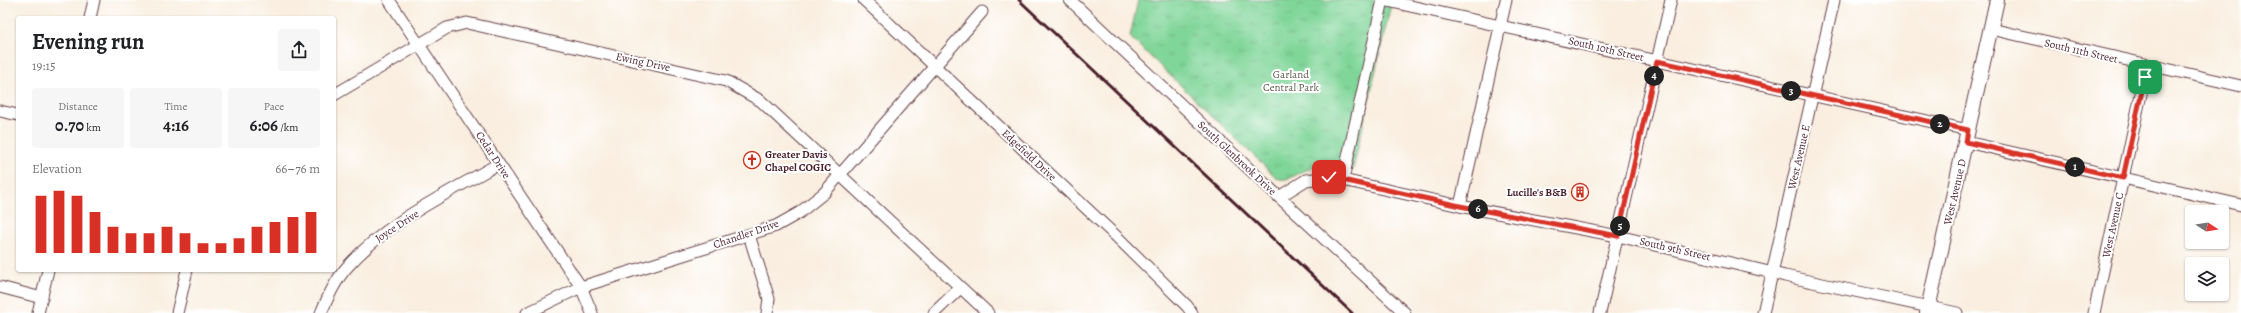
<!DOCTYPE html>
<html lang="en">
<head>
<meta charset="utf-8">
<style>
  body { margin:0; font-family:Alegreya,serif; background:#f6f6f6; color:#202124; height:100vh; display:flex; flex-direction:column; font-size:15px; white-space:nowrap }
  * { box-sizing:border-box; margin:0 }
  p { font-size:13px; color:#757577 }
  .icon { flex:none; width:22px; height:22px; fill:none; stroke:currentColor; stroke-width:2; stroke-linecap:round; stroke-linejoin:round }
  .map { position:relative; flex:1; overflow:hidden }
  .details { position:absolute; left:16px; top:16px; width:320px; height:256px; display:flex; flex-direction:column; background:#fff; border-radius:4px; box-shadow:0 1px 3px #0004 }
  .details>* { flex:none }
  .needle { width:26px; rotate:102deg }
  .buttons { position:absolute; left:2185px; top:205px; display:grid; gap:8px }
  .buttons a { display:grid; place-items:center; width:44px; height:44px; border-radius:4px; background:#fff; box-shadow:0 1px 3px #0004; font-size:20px }
  .pin { position:absolute; display:grid; place-items:center; width:34px; height:34px; color:#fff; margin:-17px; border-radius:8px; box-shadow:0 2px 6px #0006 }
  .km { position:absolute; width:20px; height:20px; margin:-10px; border-radius:50%; background:#222; color:#fff; font-size:11px; line-height:20px; text-align:center }
  .round { display:grid; place-items:center; flex:none; width:42px; height:42px; border-radius:4px; background:#f6f6f6 }
  .head { display:flex; align-items:center; justify-content:space-between; height:68px; padding:0 16px }
  h1 { font-size:22px; font-weight:700; line-height:30px }
  .stats { display:grid; grid-template-columns:repeat(3,1fr); gap:6px; height:68px; padding:4px 16px }
  .stats div { display:grid; align-content:center; border-radius:4px; background:#f6f6f6; text-align:center }
  .stats b { font-size:17px; font-weight:700 }
  .stats small { font-size:11px; font-weight:400 }
  .stats p { font-size:11px }
  .chart { height:112px; padding:8px 16px }
  .chart p { display:flex; justify-content:space-between }
  .chart svg { width:100%; height:72px; margin-top:4px; stroke:#d93025; stroke-width:6 }
  .map>svg:first-child { display:block }
  .park { fill:url(#park-tufts); stroke:#657a62 }
  .lines { fill:none; stroke-linecap:round; stroke-linejoin:round }
  .minor-casing { stroke:#643e46; stroke-width:13 }
  .major-casing { stroke:#643e46; stroke-width:16 }
  .minor { stroke:#fff; stroke-width:11 }
  .major { stroke:#fff; stroke-width:14 }
  .rail { stroke:#4a1f2b; stroke-width:3 }
  .route-casing { stroke:#fff; stroke-width:8 }
  .route { stroke:#d93025; stroke-width:5 }
  .labels { text-anchor:middle; dominant-baseline:central; stroke-width:4; stroke-linejoin:round; paint-order:stroke }
  .street-label { font-size:11px; fill:#4a1f2b; stroke:#fff }
  .park-label { font-size:11px; fill:#5d5f52; stroke:#fff }
  .poi-label { font-size:11px; font-weight:bold; fill:#4a1f2b; stroke:#fff; text-anchor:start }
</style>
</head>
<body>
<div class="map">
<svg width="2241" height="313" viewBox="0 0 2241 313">
  <defs>
    <pattern id="park-tufts" width="24" height="20" patternUnits="userSpaceOnUse"><rect width="24" height="20" fill="#80d699"/><path d="M3 7l-1-3M5 7V3M7 7l1-3M15 17l-1-3M17 17v-4M19 17l1-3" fill="none" stroke="#70b784"/></pattern>
  </defs>
  <rect width="100%" height="100%" fill="#fff"/>
  <filter id="ink" filterUnits="userSpaceOnUse"><feTurbulence type="fractalNoise" baseFrequency=".025" numOctaves="2"/><feDisplacementMap in="SourceGraphic" scale="8" xChannelSelector="R" yChannelSelector="G"/><feConvolveMatrix kernelMatrix="1 2 1 2 8 2 1 2 1" color-interpolation-filters="sRGB"/></filter>
  <filter id="wash" filterUnits="userSpaceOnUse"><feTurbulence type="fractalNoise" baseFrequency=".012" numOctaves="4" result="noise"/><feDisplacementMap in="SourceGraphic" scale="16" xChannelSelector="R" yChannelSelector="G"/><feGaussianBlur stdDeviation="0.9" result="paint"/><feColorMatrix in="noise" values="0 0 0 0 0 0 0 0 0 0 0 0 0 0 0 0 0 1.4 0 .05"/><feComposite in="paint" operator="in"/></filter>
  <g filter="url(#wash)">
    <rect width="100%" height="100%" fill="#f9eedf"/>
    <path class="park" d="M 1138,0 L 1392,0 L 1353,169 C 1339,166 1323,165 1309,169 C 1298,172 1288,183 1277,178 L 1130,37 Z"/>
  </g>
  <g filter="url(#ink)">
    <g class="lines">
      <g class="minor-casing">
        <g id="minor">
          <polyline points="389,0 581,287 592,313"/>
          <polyline points="864,0 1118,238 1187,306 1192,313"/>
          <polyline points="1070,0 1279,197 1405,313"/>
          <polyline points="1383,0 1968,130"/>
          <polyline points="90,18 94,0"/>
          <polyline points="1991,29 2241,86"/>
          <polyline points="334,95 447,28 467,23 726,81 761,101 988,313"/>
          <polyline points="0,111 18,115"/>
          <polyline points="1966,142 2241,205"/>
          <polyline points="1343,179 1383,0"/>
          <polyline points="1279,197 1306,180 1329,177 1460,206 1618,236 1785,276 1957,313"/>
          <polyline points="1460,206 1506,0"/>
          <polyline points="749,235 769,299 767,313"/>
          <polyline points="0,287 42,298"/>
          <polyline points="38,313 48,270"/>
          <polyline points="177,313 187,270"/>
          <path d="M 321,313 C 328,297 336,279 348,266 C 388,221 447,194 498,164"/>
          <polyline points="527,313 581,287 776,226 799,213 824,193 982,12"/>
          <polyline points="934,313 960,288"/>
          <polyline points="1600,313 1671,0"/>
          <polyline points="1763,313 1834,0"/>
          <polyline points="2094,313 2147,66"/>
        </g>
      </g>
      <g class="major-casing">
        <polyline id="major" points="1927,313 1997,0"/>
      </g>
      <use href="#minor" class="minor"/>
      <use href="#major" class="major"/>
      <polyline class="rail" points="1019,0 1352,313"/>
    </g>
  </g>
  <g class="lines" filter="url(#ink)">
    <g class="route-casing">
      <polyline id="route" points="1329,177 1460,206 1618,236 1657,61 1968,130 1966,142 2123,178 2145,77"/>
    </g>
    <use href="#route" class="route"/>
  </g>
  <defs>
    <g id="church-ring" transform="scale(0.9)"><circle r="9.5" fill="#fff" stroke="#c8321e" stroke-width="1.5"/><path d="M-1.2-6h2.4v3.5h3.3v2.4h-3.3V6h-2.4V-.1h-3.3v-2.4h3.3Z" fill="#c8321e"/></g>
    <g id="building-ring" transform="scale(0.9)"><circle r="9.5" fill="#fff" stroke="#c8321e" stroke-width="1.5"/><path d="M-4-6H4V6H1V3H-1V6H-4ZM-2.5-4.3h1.7v1.8h-1.7ZM.8-4.3h1.7v1.8H.8ZM-2.5-1h1.7V.8h-1.7ZM.8-1h1.7V.8H.8Z" fill="#c8321e"/></g>
  </defs>
  <g fill-rule="evenodd">
    <use href="#church-ring" x="752" y="160"/>
    <use href="#building-ring" x="1580" y="192"/>
  </g>
  <g class="labels">
    <g class="street-label">
      <text transform="translate(1606 49) rotate(13)">South 10th Street</text>
      <text transform="translate(2081 51) rotate(13)">South 11th Street</text>
      <text transform="translate(643 62) rotate(12)">Ewing Drive</text>
      <text transform="translate(493 155) rotate(57)">Cedar Drive</text>
      <text transform="translate(1029 155) rotate(43)">Edgefield Drive</text>
      <text transform="translate(1799 157) rotate(-77)">West Avenue E</text>
      <text transform="translate(1237 158) rotate(43)">South Glenbrook Drive</text>
      <text transform="translate(1955 192) rotate(-77)">West Avenue D</text>
      <text transform="translate(2113 225) rotate(-78)">West Avenue C</text>
      <text transform="translate(397 226) rotate(-33)">Joyce Drive</text>
      <text transform="translate(746 234) rotate(-19)">Chandler Drive</text>
      <text transform="translate(1675 249) rotate(13)">South 9th Street</text>
    </g>
    <g class="park-label">
      <text x="1291" y="74">Garland<tspan x="1291" dy="13">Central Park</tspan></text>
    </g>
    <g class="poi-label">
      <text x="765" y="154">Greater Davis<tspan x="765" dy="13">Chapel COGIC</tspan></text>
      <text x="1567" y="192" text-anchor="end">Lucille's B&amp;B</text>
    </g>
  </g>
</svg>
<div class="buttons">
<a><svg class="needle" viewBox="-14 -14 28 28"><path d="M0-13l5 13h-10z" fill="#e53935"/><path d="M0 13l5-13h-10z" fill="#757577"/></svg></a>
<a><svg class="icon" aria-label="layers" viewBox="0 0 24 24"><path d="M12 4l9 5-9 5-9-5zM3 14l9 5 9-5"/></svg></a>
</div>
<div class="pin" style="left:2145px;top:77px;background:#1e9e55"><svg class="icon" aria-label="arrive" viewBox="0 0 24 24"><path d="M6 21V4h12l-3 4 3 4H6"/></svg></div>
<div class="pin" style="left:1329px;top:177px;background:#d93025"><svg class="icon" aria-label="check" viewBox="0 0 24 24"><path d="M5 12l5 5 9-10"/></svg></div>
<b class="km" style="left:2075px;top:167px">1</b>
<b class="km" style="left:1940px;top:124px">2</b>
<b class="km" style="left:1791px;top:91px">3</b>
<b class="km" style="left:1654px;top:76px">4</b>
<b class="km" style="left:1620px;top:226px">5</b>
<b class="km" style="left:1478px;top:209px">6</b>
<section class="details">
<div class="head"><div><h1>Evening run</h1><p>19:15</p></div><a class="round"><svg class="icon" aria-label="share" viewBox="0 0 24 24"><path d="M12 15V3M7 8l5-5 5 5M5 13v7h14v-7"/></svg></a></div>
<div class="stats">
<div><p>Distance</p><b>0.70<small> km</small></b></div>
<div><p>Time</p><b>4:16</b></div>
<div><p>Pace</p><b>6:06<small> /km</small></b></div>
</div>
<div class="chart"><p><span>Elevation</span>66–76 m</p>
<svg viewBox="0 0 160 44" preserveAspectRatio="none"><path d="M5 44V9M15 44V6M25 44V9M35 44V19M45 44V28M55 44V32M65 44V32M75 44V28M85 44V32M95 44V38M105 44V38M115 44V35M125 44V28M135 44V25M145 44V22M155 44V19"/></svg>
</div>
</section>
</div>
</body>
</html>
